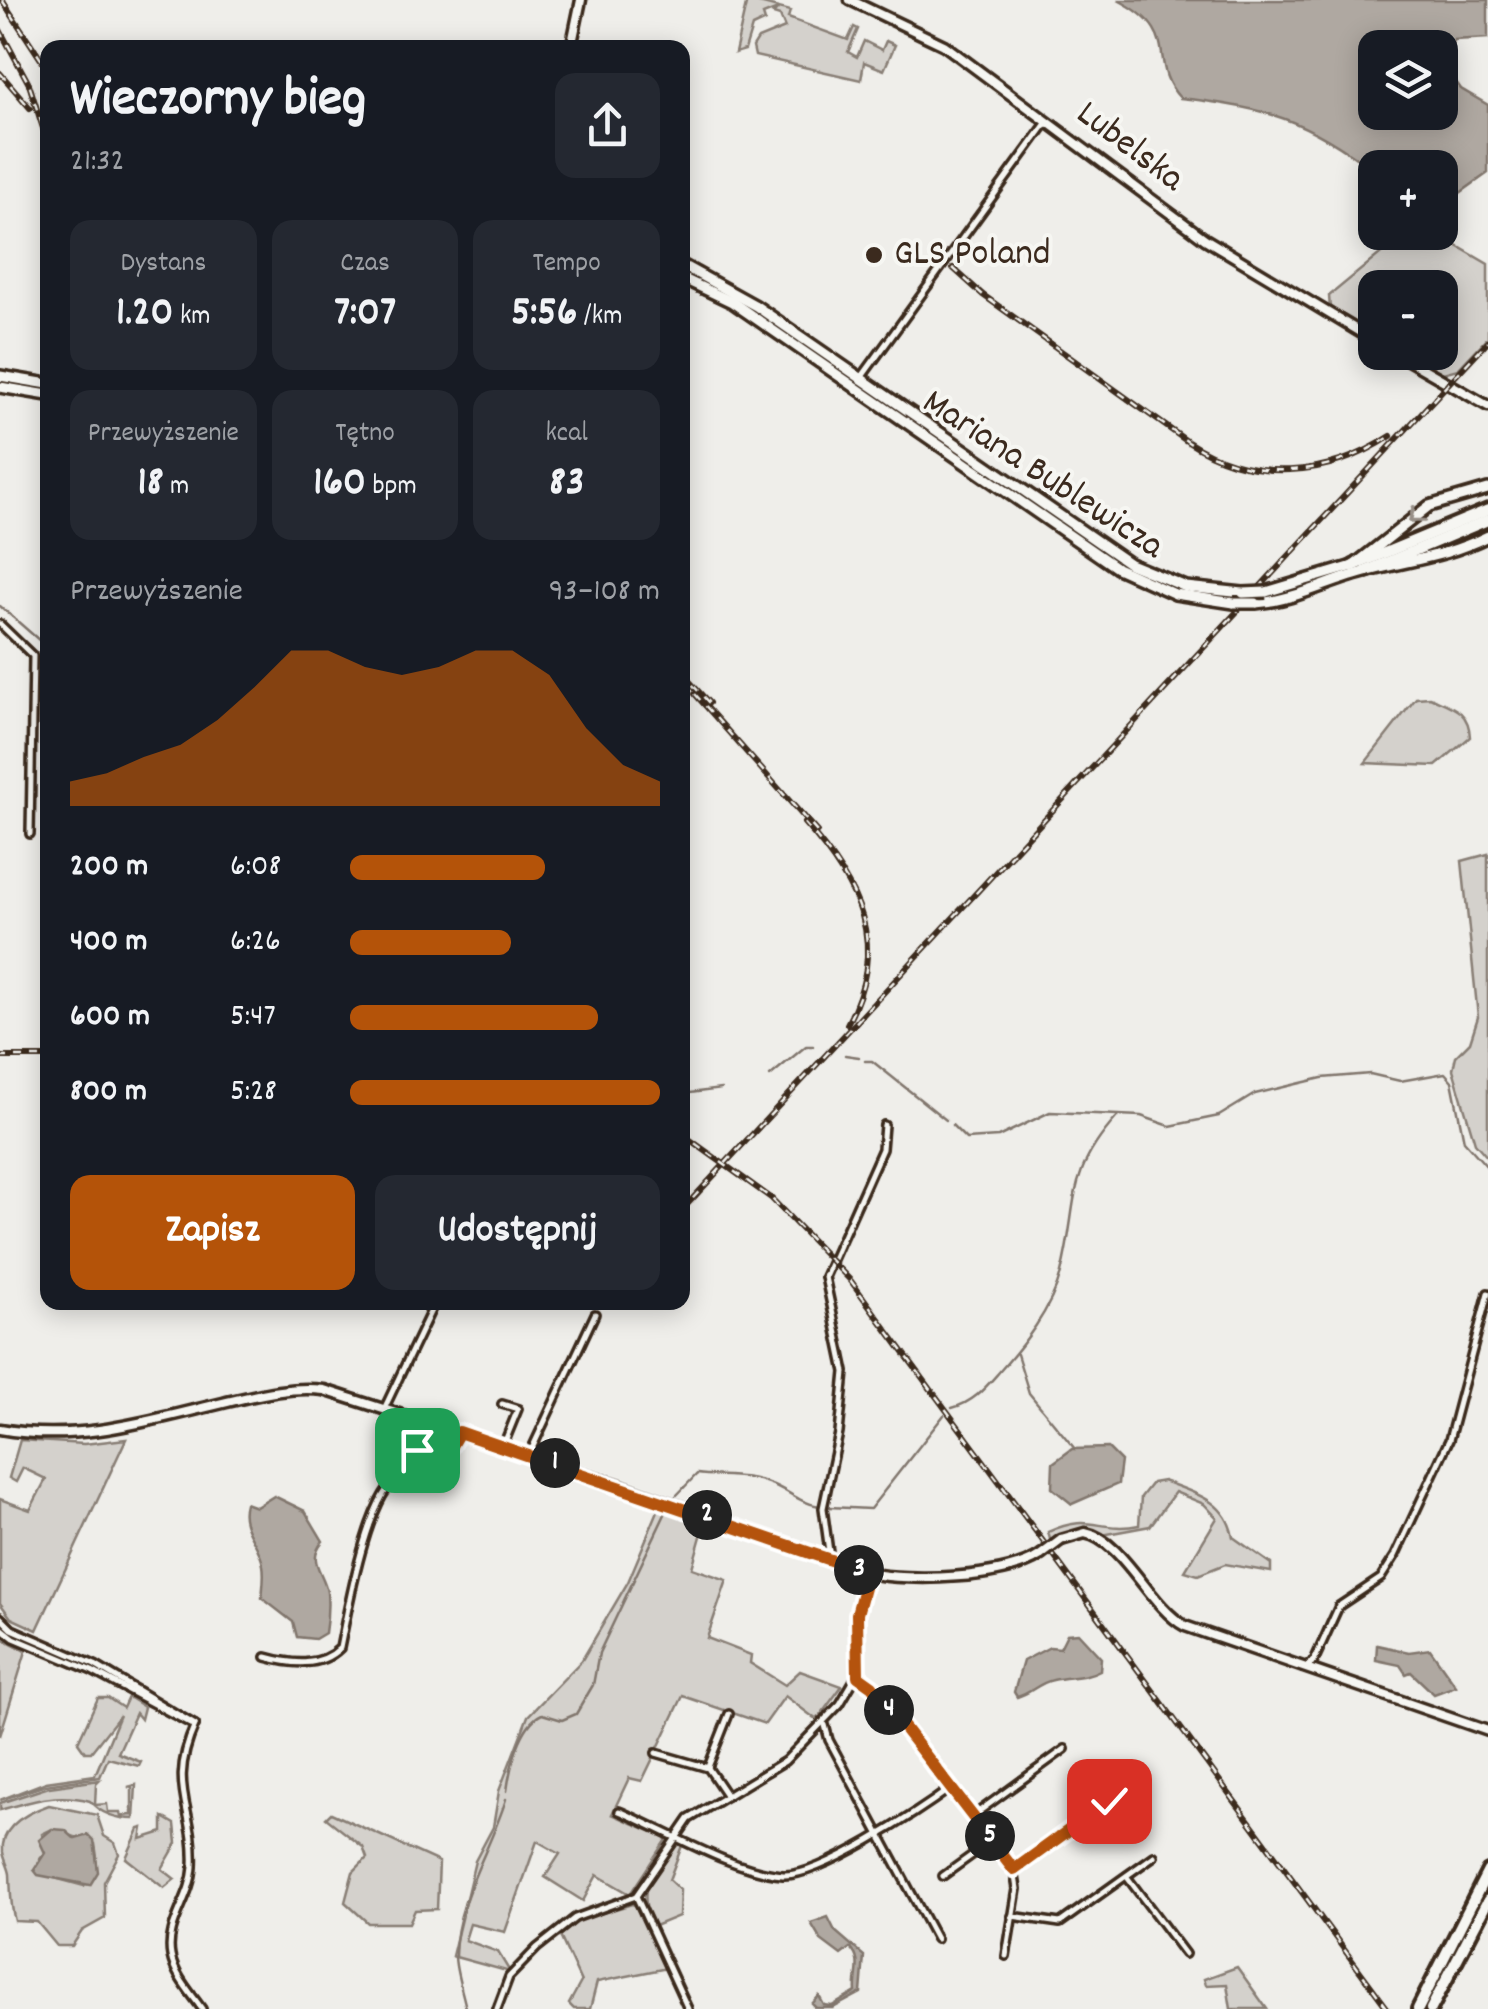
<!DOCTYPE html>
<html lang="pl">
<head>
<meta charset="utf-8">
<style>
  body { margin:0; font-family:Dekko,sans-serif; background:#242831; color:#f1f3f6; height:100vh; display:flex; flex-direction:column; font-size:38px; white-space:nowrap }
  * { box-sizing:border-box; margin:0 }
  p { font-size:32px; color:#9ea1a6 }
  .icon { flex:none; width:55px; height:55px; fill:none; stroke:currentColor; stroke-width:2; stroke-linecap:round; stroke-linejoin:round }
  .map { position:relative; flex:1; overflow:hidden }
  .drawer { position:absolute; left:40px; top:40px; width:650px; height:1270px; display:flex; flex-direction:column; background:#171b24; border-radius:20px; box-shadow:0 5px 25px #0003 }
  .drawer>* { flex:none }
  .buttons { position:absolute; left:1358px; top:30px; display:grid; gap:20px }
  .buttons a { display:grid; place-items:center; width:100px; height:100px; border-radius:20px; background:#171b24; box-shadow:0 5px 25px #0003; font-size:50px }
  .pin { position:absolute; display:grid; place-items:center; width:85px; height:85px; color:#fff; margin:-42px; border-radius:20px; box-shadow:0 5px 15px #0006 }
  .km { position:absolute; width:50px; height:50px; margin:-25px; border-radius:50%; background:#222; color:#fff; font-size:28px; line-height:50px; text-align:center }
  .round { display:grid; place-items:center; flex:none; width:105px; height:105px; border-radius:20px; background:#242831 }
  .head { display:flex; align-items:center; justify-content:space-between; height:170px; padding:0 30px }
  h1 { font-size:55px; font-weight:700; line-height:75px }
  .figures { display:grid; grid-template-columns:repeat(3,1fr); gap:15px; height:170px; padding:10px 30px }
  .figures div { display:grid; align-content:center; border-radius:20px; background:#242831; text-align:center }
  .figures b { font-size:42px; font-weight:700 }
  .figures small { font-size:28px; font-weight:400 }
  .figures p { font-size:28px }
  .chart { height:280px; padding:20px 30px }
  .chart p { display:flex; justify-content:space-between }
  .chart svg { width:100%; height:180px; margin-top:10px; fill:#b45309; opacity:.7 }
  .cta { display:flex; gap:20px; margin-top:auto; padding:20px 30px }
  .cta a { flex:1; height:115px; border-radius:20px; background:#b45309; color:#fff; font-size:40px; font-weight:700; line-height:115px; text-align:center }
  .cta a+a { background:#242831; color:#f1f3f6 }
  ul { padding:0 30px; list-style:none; font-size:32px }
  li { display:grid; grid-template-columns:160px 120px 1fr; align-items:center; height:75px }
  li i { height:25px; border-radius:12px; background:#b45309 }
  .map>svg:first-child { display:block }
  .green { fill:#d4d1cc; stroke:#887e75; stroke-width:2.5; fill-rule:evenodd }
  .water { fill:#afa8a1; stroke:#81766d; stroke-width:2.5; fill-rule:evenodd }
  .lines { fill:none; stroke-linecap:round; stroke-linejoin:round }
  .stream { stroke:#81766d; stroke-width:2.5 }
  .street-casing { stroke:#3b2a1e; stroke-width:12 }
  .secondary-casing { stroke:#3b2a1e; stroke-width:15 }
  .primary-casing { stroke:#3b2a1e; stroke-width:16 }
  .highway-casing { stroke:#3b2a1e; stroke-width:18 }
  .street { stroke:#f6f6f2; stroke-width:5 }
  .secondary { stroke:#f6f6f2; stroke-width:8 }
  .primary { stroke:#f6f6f2; stroke-width:9 }
  .highway { stroke:#f6f6f2; stroke-width:10 }
  .rail-casing { stroke:#3b2a1e; stroke-width:6 }
  .rail { stroke:#f6f6f2; stroke-width:2.5; stroke-dasharray:8; stroke-linecap:butt }
  .secondary-bridge-casing { stroke:#3b2a1e; stroke-width:15; stroke-linecap:butt }
  .primary-bridge-casing { stroke:#3b2a1e; stroke-width:16; stroke-linecap:butt }
  .secondary-bridge { stroke:#f6f6f2; stroke-width:8 }
  .primary-bridge { stroke:#f6f6f2; stroke-width:9 }
  .oneway { stroke:#989088 }
  .route-casing { stroke:#fff; stroke-width:20 }
  .route { stroke:#b45309; stroke-width:12 }
  .poi-dot { fill:#3b2a1e; stroke:#f6f6f2; stroke-width:4 }
  .labels { text-anchor:middle; dominant-baseline:central; stroke-width:8; stroke-linejoin:round; paint-order:stroke }
  .street-label { font-size:38px; fill:#3b2a1e; stroke:#f6f6f2 }
  .poi-label { font-size:38px; fill:#3b2a1e; stroke:#f6f6f2; text-anchor:start }
</style>
</head>
<body>
<div class="map">
<svg width="1488" height="2009" viewBox="0 0 1488 2009">
  <rect width="100%" height="100%" fill="#efeeea"/>
  <filter id="ink" filterUnits="userSpaceOnUse"><feTurbulence type="fractalNoise" baseFrequency=".01" numOctaves="2"/><feDisplacementMap in="SourceGraphic" scale="20" xChannelSelector="R" yChannelSelector="G"/><feConvolveMatrix kernelMatrix="1 2 1 2 8 2 1 2 1" color-interpolation-filters="sRGB"/></filter>
  <g filter="url(#ink)">
    <g class="green">
      <polygon points="747,0 790,11 788,18 848,40 854,27 858,29 848,52 857,57 864,41 882,50 886,41 895,45 884,70 864,62 861,80 755,56 753,47 758,39 785,28 780,16 773,14 778,9 763,15 765,21 752,27 745,50 735,53"/>
      <polygon points="1427,232 1435,233 1488,264 1488,337 1458,369 1443,373 1406,353 1440,352 1440,288 1375,288 1375,335 1330,309 1329,296 1386,249"/>
      <path d="M 1430,697 C 1452,707 1469,710 1470,737 L 1436,766 L 1365,763 L 1416,698 Z"/>
      <polygon points="1488,854 1488,1158 1475,1143 1453,1069 1456,1056 1470,1042 1478,1017 1462,861"/>
      <polygon points="126,1439 37,1630 11,1618 0,1603 0,1499 30,1510 46,1479 23,1468 16,1482 9,1478 20,1440 84,1444"/>
      <path d="M 1163,1481 C 1195,1493 1226,1500 1233,1537 L 1271,1564 L 1271,1572 L 1225,1564 L 1198,1575 L 1185,1571 L 1217,1518 L 1204,1504 L 1175,1492 L 1150,1526 L 1102,1535 L 1078,1530 L 1051,1543 L 1048,1532 C 1090,1512 1099,1533 1139,1525 L 1141,1497 L 1152,1483 Z"/>
      <polygon points="660,1506 705,1522 692,1568 727,1580 707,1638 751,1655 750,1663 785,1685 800,1671 842,1686 817,1720 785,1696 765,1724 683,1696 642,1781 629,1778 612,1814 667,1838 630,1894 597,1875 583,1901 545,1877 560,1854 537,1841 505,1932 470,1924 465,1940 498,1952 510,1972 452,1956 475,1861 493,1827 499,1791 528,1716 582,1660 628,1582"/>
      <polygon points="0,1637 26,1651 0,1736"/>
      <polygon points="128,1697 144,1707 141,1719 136,1713 118,1753 141,1762 139,1766 108,1758 100,1777 46,1785 0,1800 46,1782 95,1775 120,1715 91,1752 85,1752 78,1742 98,1698 108,1698 123,1708"/>
      <path d="M 100,1780 L 96,1784 L 95,1805 L 107,1804 L 108,1812 L 120,1812 L 121,1816 L 132,1815 L 132,1788 L 128,1787 L 136,1785 L 134,1819 C 118,1819 100,1814 90,1801 C 58,1792 31,1801 0,1810 L 0,1803 L 49,1787 Z"/>
      <path d="M 49,1805 L 97,1815 L 104,1836 L 115,1843 L 119,1854 L 104,1882 L 105,1918 L 82,1931 L 72,1946 L 57,1946 L 37,1922 L 15,1921 C 10,1904 11,1892 10,1874 C 9,1867 4,1859 3,1852 C 0,1826 29,1812 49,1805 ZM 52,1829 L 95,1844 L 97,1857 L 84,1886 L 47,1876 L 40,1859 L 45,1853 L 42,1834 Z"/>
      <polygon points="331,1813 439,1862 437,1909 415,1910 409,1923 368,1923 345,1902 353,1872 367,1858 363,1847 326,1818"/>
      <polygon points="163,1817 175,1824 177,1843 162,1869 175,1879 164,1888 126,1858 139,1829 143,1828 141,1839 163,1832"/>
      <path d="M 673,1841 L 683,1843 L 669,1880 L 680,1890 L 679,1916 L 652,1927 C 636,1884 651,1876 673,1841 Z"/>
      <polygon points="632,1904 640,1907 667,1968 597,1982 590,2009 574,2009 569,2004 581,1982 560,1936 579,1920"/>
      <polygon points="1237,1967 1267,2009 1231,2009 1227,1984 1206,1985 1204,1979"/>
    </g>
    <g class="water">
      <path d="M 1118,0 L 1488,0 L 1488,38 L 1454,40 L 1449,72 L 1461,89 L 1488,105 L 1488,173 L 1453,198 L 1440,200 L 1440,168 L 1375,168 L 1375,172 C 1307,119 1264,107 1180,98 C 1146,61 1184,34 1118,0 ZM 1375,48 L 1440,48 L 1440,112 L 1375,112 Z"/>
      <polygon points="1108,1448 1121,1461 1118,1484 1072,1504 1052,1488 1053,1463 1072,1449"/>
      <path d="M 274,1496 L 305,1511 L 323,1541 C 306,1561 324,1572 327,1592 C 328,1604 327,1621 325,1633 L 315,1639 L 297,1637 L 293,1622 L 262,1598 C 263,1587 265,1575 263,1565 C 259,1541 238,1528 245,1503 L 256,1507 Z"/>
      <path d="M 1078,1633 L 1101,1658 L 1100,1670 C 1083,1679 1071,1676 1053,1680 C 1038,1683 1032,1693 1017,1697 L 1014,1692 L 1023,1661 L 1050,1647 L 1060,1648 L 1067,1634 Z"/>
      <polygon points="1377,1645 1409,1652 1430,1649 1456,1686 1434,1694 1411,1672 1406,1674 1400,1665 1376,1660"/>
      <polygon points="52,1829 65,1830 75,1839 89,1835 94,1840 98,1872 90,1885 38,1875 34,1870 45,1853 39,1840"/>
      <path d="M 828,1917 L 835,1931 L 864,1956 L 861,1993 L 833,2008 L 816,2008 L 812,2004 L 819,1996 L 824,2005 L 832,2006 L 856,1992 C 854,1976 864,1961 850,1948 L 841,1955 L 821,1940 L 811,1923 Z"/>
    </g>
    <g class="lines">
      <g class="stream">
        <polyline points="0,606 48,648"/>
        <polyline points="845,1055 859,1057"/>
        <polyline points="865,1061 872,1061 946,1120"/>
        <polyline points="770,1076 806,1046 813,1046"/>
        <polyline points="682,1094 721,1089"/>
        <polyline points="952,1125 966,1139 998,1137 1050,1112 1141,1116 1170,1126 1219,1116 1255,1094 1322,1078 1370,1074 1400,1081 1445,1073 1452,1081 1464,1141 1488,1168"/>
        <polyline points="1017,1354 1029,1393 1075,1449"/>
        <path d="M 952,1408 C 974,1402 985,1388 1000,1371 C 1024,1344 1051,1310 1061,1273 C 1079,1203 1064,1176 1117,1117"/>
        <path d="M 675,1497 L 697,1474 C 720,1477 745,1474 768,1483 C 789,1490 795,1501 819,1506"/>
        <polyline points="829,1507 870,1509 944,1415"/>
        <path d="M 507,1791 C 510,1768 520,1724 542,1714 L 562,1720 L 576,1714 L 593,1685 L 599,1653 L 667,1510"/>
        <path d="M 466,2009 C 463,1992 455,1972 455,1955 C 456,1899 491,1849 506,1799"/>
      </g>
      <g class="street-casing">
        <g id="street">
          <polyline points="861,378 1047,122"/>
          <polyline points="0,624 33,656 30,834"/>
          <polyline points="502,1404 518,1409 503,1446"/>
          <polyline points="385,1407 435,1302"/>
          <polyline points="529,1455 595,1314"/>
          <path d="M 444,1459 L 411,1451 L 400,1462 L 399,1472 L 413,1485 C 434,1483 452,1451 459,1432"/>
          <polyline points="830,1559 823,1508 839,1433 845,1372 825,1277 882,1149 884,1125"/>
          <polyline points="0,1617 12,1629 95,1665 195,1725"/>
          <polyline points="0,1627 14,1638 92,1671 193,1725"/>
          <path d="M 266,1657 C 291,1664 320,1668 340,1648 C 347,1614 368,1488 401,1477"/>
          <polyline points="1306,1667 1314,1661 1339,1606 1381,1578 1395,1556 1449,1440 1488,1293"/>
          <polyline points="859,1676 872,1686 1014,1870 1017,1889 1006,1956"/>
          <path d="M 195,1725 C 166,1790 196,1807 193,1867 C 191,1899 165,1924 171,1956 C 175,1976 190,1992 202,2009"/>
          <polyline points="825,1725 829,1740 936,1939"/>
          <polyline points="656,1753 708,1768 727,1796"/>
          <polyline points="708,1767 729,1714"/>
          <path d="M 619,1811 C 667,1831 732,1871 783,1875 C 820,1877 921,1810 952,1787"/>
          <polyline points="974,1815 1065,1749"/>
          <polyline points="1014,1870 1109,1801"/>
          <polyline points="943,1876 993,1840"/>
          <polyline points="1127,1877 1185,1954"/>
          <polyline points="636,1896 688,2009"/>
          <polyline points="1012,1916 1060,1923 1154,1856"/>
          <polyline points="497,2009 509,1977 537,1948 575,1918 636,1896 689,1819 785,1761 840,1704 857,1675 857,1614 868,1573"/>
        </g>
      </g>
      <g class="secondary-casing">
        <g id="secondary">
          <polyline points="850,0 944,45 1205,239 1375,341"/>
          <polyline points="571,48 581,0"/>
          <polyline points="1394,352 1488,406"/>
          <path d="M 0,1429 C 78,1443 148,1421 223,1403 C 257,1395 289,1386 324,1390 L 623,1486 L 868,1573 C 909,1582 1006,1579 1041,1555"/>
          <path d="M 1061,1540 L 1085,1533 C 1123,1540 1149,1606 1185,1626 L 1488,1731"/>
        </g>
      </g>
      <g class="primary-casing">
        <g id="primary">
          <polyline points="682,265 756,306 1130,564 1186,587 1243,593"/>
          <polyline points="682,278 732,302 1117,568 1175,594 1234,603"/>
          <polyline points="0,376 48,384"/>
          <polyline points="0,387 48,395"/>
          <polyline points="1266,592 1353,566 1429,506 1488,489"/>
          <path d="M 1256,603 C 1297,600 1330,580 1369,571 C 1414,559 1445,557 1488,536"/>
        </g>
      </g>
      <g class="highway-casing">
        <g id="highway">
          <polyline points="1353,566 1488,510"/>
          <polyline points="1366,571 1488,520"/>
          <polyline points="1418,2009 1488,1871"/>
          <polyline points="1431,2009 1488,1900"/>
        </g>
      </g>
      <use href="#street" class="street"/>
      <use href="#secondary" class="secondary"/>
      <use href="#primary" class="primary"/>
      <use href="#highway" class="highway"/>
      <g class="rail-casing">
        <g id="rail">
          <polyline points="2,0 48,70"/>
          <polyline points="0,30 29,84 48,144"/>
          <polyline points="0,73 30,108"/>
          <path d="M 953,268 L 983,295 L 1188,442 C 1251,483 1328,478 1391,436"/>
          <polyline points="682,673 709,703"/>
          <polyline points="695,694 817,832"/>
          <path d="M 804,823 C 859,885 890,944 847,1024"/>
          <polyline points="0,1057 48,1057"/>
          <polyline points="682,1134 771,1198 851,1281 1388,2009"/>
          <polyline points="682,1210 1488,341"/>
        </g>
      </g>
      <use href="#rail" class="rail"/>
      <g class="secondary-bridge-casing">
        <polyline id="secondary-bridge" points="1041,1555 1061,1540"/>
      </g>
      <g class="primary-bridge-casing">
        <g id="primary-bridge">
          <polyline points="1243,593 1266,592"/>
          <polyline points="1234,603 1256,603"/>
        </g>
      </g>
      <use href="#secondary-bridge" class="secondary-bridge"/>
      <use href="#primary-bridge" class="primary-bridge"/>
    </g>
    <defs><path id="oneway-chevron" d="M-2-3.5L2.5 0L-2 3.5" fill="none" stroke-width="1.6" stroke-linecap="round" stroke-linejoin="round" transform="scale(2.5)"/></defs>
    <use class="oneway" href="#oneway-chevron" transform="translate(1415 517) rotate(142)"/>
  </g>
  <g class="lines" filter="url(#ink)">
    <g class="route-casing">
      <polyline id="route" points="417,1450 432,1459 444,1458 459,1432 868,1573 857,1614 858,1676 872,1686 1014,1870 1109,1801"/>
    </g>
    <use href="#route" class="route"/>
  </g>
  <circle class="poi-dot" cx="874" cy="255" r="10"/>
  <g class="labels">
    <g class="street-label">
      <text transform="translate(1129 148) rotate(37)">Lubelska</text>
      <text transform="translate(1042 476) rotate(33)">Mariana Bublewicza</text>
    </g>
    <g class="poi-label">
      <text x="894" y="255">GLS Poland</text>
    </g>
  </g>
</svg>
<div class="buttons">
<a><svg class="icon" aria-label="layers" viewBox="0 0 24 24"><path d="M12 4l9 5-9 5-9-5zM3 14l9 5 9-5"/></svg></a>
<a>+</a>
<a>−</a>
</div>
<div class="pin" style="left:417px;top:1450px;background:#1e9e55"><svg class="icon" aria-label="arrive" viewBox="0 0 24 24"><path d="M6 21V4h12l-3 4 3 4H6"/></svg></div>
<div class="pin" style="left:1109px;top:1801px;background:#d93025"><svg class="icon" aria-label="check" viewBox="0 0 24 24"><path d="M5 12l5 5 9-10"/></svg></div>
<b class="km" style="left:555px;top:1463px">1</b>
<b class="km" style="left:707px;top:1515px">2</b>
<b class="km" style="left:859px;top:1570px">3</b>
<b class="km" style="left:889px;top:1710px">4</b>
<b class="km" style="left:990px;top:1836px">5</b>
<section class="drawer">
<div class="head"><div><h1>Wieczorny bieg</h1><p>21:32</p></div><a class="round"><svg class="icon" aria-label="share" viewBox="0 0 24 24"><path d="M12 15V3M7 8l5-5 5 5M5 13v7h14v-7"/></svg></a></div>
<div class="figures">
<div><p>Dystans</p><b>1.20<small> km</small></b></div>
<div><p>Czas</p><b>7:07</b></div>
<div><p>Tempo</p><b>5:56<small> /km</small></b></div>
</div>
<div class="figures">
<div><p>Przewyższenie</p><b>18<small> m</small></b></div>
<div><p>Tętno</p><b>160<small> bpm</small></b></div>
<div><p>kcal</p><b>83</b></div>
</div>
<div class="chart"><p><span>Przewyższenie</span>93–108 m</p>
<svg viewBox="0 0 160 44" preserveAspectRatio="none"><path d="M0 44V38L10 36L20 32L30 29L40 23L50 15L60 6L70 6L80 10L90 12L100 10L110 6L120 6L130 12L140 25L150 34L160 38V44z"/></svg>
</div>
<ul>
<li><b>200 m</b>6:08<i style="width:63%"></i></li>
<li><b>400 m</b>6:26<i style="width:52%"></i></li>
<li><b>600 m</b>5:47<i style="width:80%"></i></li>
<li><b>800 m</b>5:28<i style="width:100%"></i></li>
</ul>
<div class="cta"><a>Zapisz</a><a>Udostępnij</a></div>
</section>
</div>
</body>
</html>
